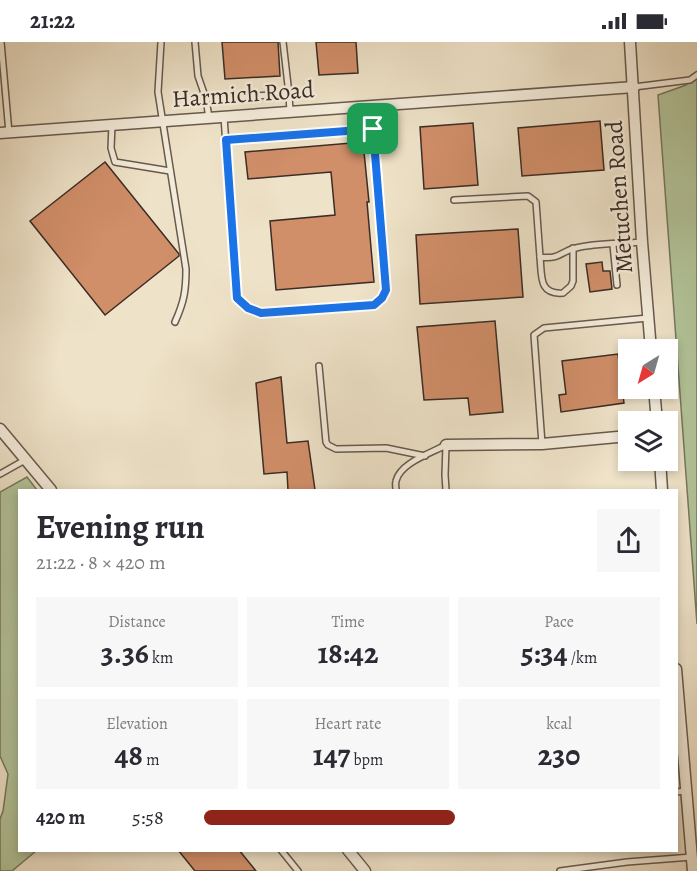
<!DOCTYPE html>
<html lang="en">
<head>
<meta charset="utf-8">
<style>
  body { margin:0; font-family:Alegreya,serif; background:#f7f7f7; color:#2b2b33; height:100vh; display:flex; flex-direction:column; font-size:22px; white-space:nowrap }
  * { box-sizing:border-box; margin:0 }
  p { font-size:20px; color:#7c7c81 }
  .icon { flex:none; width:33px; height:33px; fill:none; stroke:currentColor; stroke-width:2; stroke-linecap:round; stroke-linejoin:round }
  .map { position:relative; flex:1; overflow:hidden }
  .drawer { position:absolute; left:18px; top:447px; width:660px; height:363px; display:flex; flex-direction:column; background:#fff; border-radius:0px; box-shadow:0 3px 9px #0003 }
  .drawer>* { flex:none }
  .needle { width:39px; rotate:217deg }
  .tools { position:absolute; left:618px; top:297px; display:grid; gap:12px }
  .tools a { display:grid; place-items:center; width:60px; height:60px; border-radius:0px; background:#fff; box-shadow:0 3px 9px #0003; font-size:30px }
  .pin { position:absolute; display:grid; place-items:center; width:51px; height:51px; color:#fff; margin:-26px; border-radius:12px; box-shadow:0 3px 9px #0006 }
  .round { display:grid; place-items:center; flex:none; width:63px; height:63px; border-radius:0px; background:#f7f7f7 }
  .summary { display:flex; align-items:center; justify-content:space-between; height:102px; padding:0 18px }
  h1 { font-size:33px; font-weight:600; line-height:45px }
  .stats { display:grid; grid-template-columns:repeat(3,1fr); gap:9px; height:102px; padding:6px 18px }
  .stats div { display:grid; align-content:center; border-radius:0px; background:#f7f7f7; text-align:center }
  .stats b { font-size:30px; font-weight:600 }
  .stats small { font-size:16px; font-weight:400 }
  .stats p { font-size:16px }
  ul { padding:0 18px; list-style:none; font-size:20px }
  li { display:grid; grid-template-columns:96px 72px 1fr; align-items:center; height:45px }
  li i { height:15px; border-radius:8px; background:#8f2418 }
  .status { display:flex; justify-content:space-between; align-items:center; height:42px; padding:0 30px; background:#fff; direction:ltr }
  .status svg { height:16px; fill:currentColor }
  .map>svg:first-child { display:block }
  .green { fill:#b3c49a; stroke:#767860; stroke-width:1.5 }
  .building { fill:#d08e69; stroke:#3a2c26; stroke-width:1.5 }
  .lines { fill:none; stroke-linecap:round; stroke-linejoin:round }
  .service-casing { stroke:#675a4e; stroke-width:8 }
  .minor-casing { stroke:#675a4e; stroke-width:13 }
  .service { stroke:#f4ecdb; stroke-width:5 }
  .minor { stroke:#f4ecdb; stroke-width:10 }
  .route-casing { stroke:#fff; stroke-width:12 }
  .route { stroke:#1a73e8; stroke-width:8 }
  .labels { text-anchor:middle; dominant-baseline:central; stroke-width:5; stroke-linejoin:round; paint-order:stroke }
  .street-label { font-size:24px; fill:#3a2c26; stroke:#f4ecdb }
</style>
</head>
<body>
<div class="status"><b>21:22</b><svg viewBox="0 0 49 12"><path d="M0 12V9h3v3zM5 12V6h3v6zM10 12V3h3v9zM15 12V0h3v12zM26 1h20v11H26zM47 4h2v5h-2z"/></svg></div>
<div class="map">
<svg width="697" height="829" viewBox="0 0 697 829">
  <rect width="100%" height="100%" fill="#eee2c8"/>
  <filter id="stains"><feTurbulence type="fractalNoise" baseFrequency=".00333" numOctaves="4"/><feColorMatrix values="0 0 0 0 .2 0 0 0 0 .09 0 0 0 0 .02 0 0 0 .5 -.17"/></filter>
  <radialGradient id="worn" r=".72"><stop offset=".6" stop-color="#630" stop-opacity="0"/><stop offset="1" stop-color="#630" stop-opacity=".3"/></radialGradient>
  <g class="green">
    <polygon points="697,30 697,582 658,53 686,43"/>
    <polygon points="27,435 37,448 20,448 20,808 36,809 12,829 0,829 0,777 3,769 8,732 0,714 0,450"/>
  </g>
  <g class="building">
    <polygon points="222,0 278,0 280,34 225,37"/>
    <polygon points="316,0 356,0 358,31 319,33"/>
    <polygon points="600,79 604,128 522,134 518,86"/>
    <polygon points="473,81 478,143 424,147 420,85"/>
    <polygon points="363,100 369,160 367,160 374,240 276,248 270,179 335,173 331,130 248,137 245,110"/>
    <polygon points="105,120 179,212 179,214 105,273 30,179"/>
    <polygon points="518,187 523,255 420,262 416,193"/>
    <polygon points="602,220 603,229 610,229 612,247 590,250 586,222"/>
    <polygon points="495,279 503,370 470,373 468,356 424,358 417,285"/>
    <polygon points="618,312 624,361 561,370 559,353 566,352 562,319"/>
    <polygon points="281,335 287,401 308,399 315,448 288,448 287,430 264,432 256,341"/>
    <polygon points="178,808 239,808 256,829 195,829"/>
  </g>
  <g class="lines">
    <g class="service-casing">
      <g id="service">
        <polyline points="1,0 9,91"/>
        <path d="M 161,0 L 158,50 L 186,227 C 186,249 184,260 175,280"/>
        <polyline points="195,0 198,34 206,57 209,76"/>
        <polyline points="634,45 690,38 697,33"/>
        <polyline points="289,52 290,70"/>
        <polyline points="206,57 289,52 283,0"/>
        <polyline points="224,75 237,256 248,266 261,271 374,263 382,256 386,248 371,64"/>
        <polyline points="112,83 111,106 115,120 170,129"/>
        <polyline points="226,98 373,87"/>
        <path d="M 454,158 L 528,154 L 536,160 L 540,215 C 561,218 560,209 576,206 C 596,201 621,202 642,200"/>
        <polyline points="613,203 617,243"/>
        <path d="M 540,215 C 542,233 538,253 563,251 L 571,244 L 573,239 L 573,206"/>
        <polyline points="319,324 326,400 328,403 336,407 386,406 425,414"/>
        <polyline points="542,402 534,293 544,286 648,276"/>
        <polyline points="0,432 25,418"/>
        <path d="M 396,448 C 396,445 395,442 396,439 C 400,421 431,411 446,403 L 445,433 L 446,448"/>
        <polyline points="676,750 686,749"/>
        <polyline points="281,808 298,829"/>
        <polyline points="560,829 627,820 692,815"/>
      </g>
    </g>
    <g class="minor-casing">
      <g id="minor">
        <polyline points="630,0 642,200 651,308"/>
        <polyline points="0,91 634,45"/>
        <polyline points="654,346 657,380"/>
        <polyline points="0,387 51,448"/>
        <polyline points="446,403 542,402 628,394"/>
        <polyline points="660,418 662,448"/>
        <polyline points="676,627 693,829"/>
        <polyline points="348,808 365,829"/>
      </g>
    </g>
    <use href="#service" class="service"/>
    <use href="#minor" class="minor"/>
  </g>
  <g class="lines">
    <g class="route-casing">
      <polygon id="route" points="373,87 386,248 382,256 374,263 261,271 248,266 237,256 226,98"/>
    </g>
    <use href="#route" class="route"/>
  </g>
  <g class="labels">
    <g class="street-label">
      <text transform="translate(243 52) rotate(-4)">Harmich Road</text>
      <text transform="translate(619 155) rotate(-94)">Metuchen Road</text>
    </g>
  </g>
  <rect width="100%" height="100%" filter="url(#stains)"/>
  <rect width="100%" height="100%" fill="url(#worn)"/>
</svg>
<div class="tools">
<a><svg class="needle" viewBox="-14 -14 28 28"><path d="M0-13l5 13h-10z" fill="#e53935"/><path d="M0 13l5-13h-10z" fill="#7c7c81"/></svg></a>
<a><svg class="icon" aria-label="layers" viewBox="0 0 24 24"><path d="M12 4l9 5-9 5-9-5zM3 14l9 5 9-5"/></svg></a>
</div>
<div class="pin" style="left:373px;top:87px;background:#1e9e55"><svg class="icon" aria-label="arrive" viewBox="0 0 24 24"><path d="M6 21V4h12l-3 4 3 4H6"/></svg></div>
<section class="drawer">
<div class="summary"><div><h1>Evening run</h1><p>21:22 · 8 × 420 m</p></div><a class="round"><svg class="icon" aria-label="share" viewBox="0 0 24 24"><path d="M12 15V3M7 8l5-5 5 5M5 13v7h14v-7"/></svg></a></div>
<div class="stats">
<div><p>Distance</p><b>3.36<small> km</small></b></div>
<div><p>Time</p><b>18:42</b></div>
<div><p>Pace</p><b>5:34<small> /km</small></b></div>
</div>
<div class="stats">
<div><p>Elevation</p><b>48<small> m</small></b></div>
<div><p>Heart rate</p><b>147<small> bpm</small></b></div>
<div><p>kcal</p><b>230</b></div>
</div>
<ul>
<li><b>420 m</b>5:58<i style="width:55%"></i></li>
</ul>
</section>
</div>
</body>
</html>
